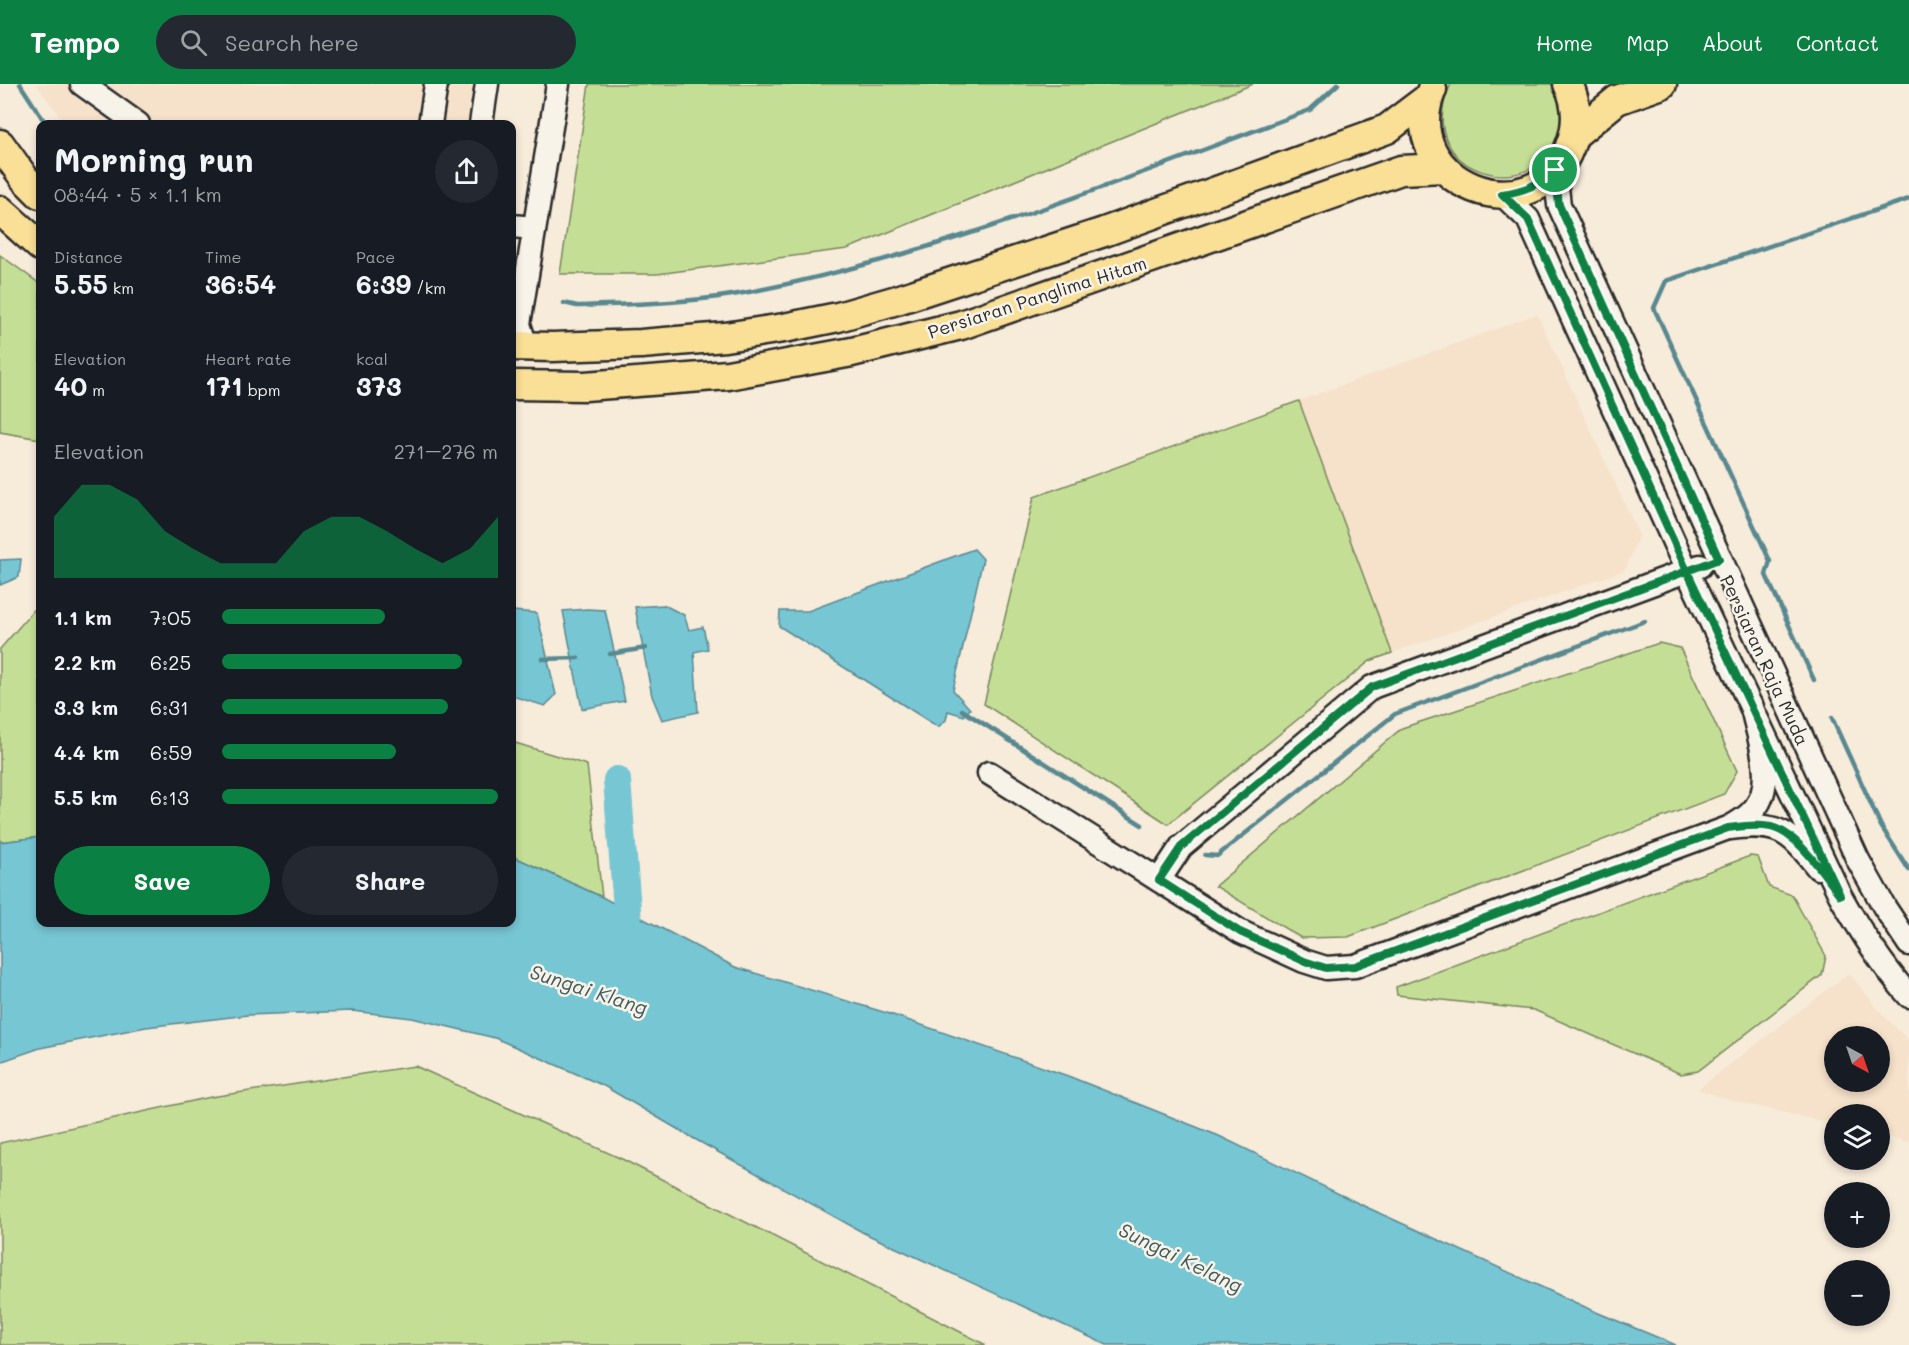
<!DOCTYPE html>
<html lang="en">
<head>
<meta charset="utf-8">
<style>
  body { margin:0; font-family:Mali,sans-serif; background:#242831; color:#f1f3f6; height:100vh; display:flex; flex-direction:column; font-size:22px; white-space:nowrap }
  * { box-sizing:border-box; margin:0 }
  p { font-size:20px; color:#9ea1a6 }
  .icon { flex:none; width:33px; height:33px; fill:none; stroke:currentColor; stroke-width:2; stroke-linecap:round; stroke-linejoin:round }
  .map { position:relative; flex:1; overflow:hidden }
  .side { position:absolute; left:36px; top:36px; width:480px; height:807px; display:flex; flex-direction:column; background:#171b24; border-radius:12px; box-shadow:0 3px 9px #0003 }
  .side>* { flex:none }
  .needle { width:39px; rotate:140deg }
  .controls { position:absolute; left:1824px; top:942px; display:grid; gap:12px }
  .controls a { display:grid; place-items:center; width:66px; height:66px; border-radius:50%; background:#171b24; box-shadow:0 3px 9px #0003; font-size:30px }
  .pin { position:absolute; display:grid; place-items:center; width:51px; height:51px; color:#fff; margin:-26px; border:3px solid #fff; border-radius:50%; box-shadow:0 2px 6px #0007 }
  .round { display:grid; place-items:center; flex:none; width:63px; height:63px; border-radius:32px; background:#242831 }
  .summary { display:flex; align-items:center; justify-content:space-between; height:102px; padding:0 18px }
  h1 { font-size:33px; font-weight:800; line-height:45px }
  .figures { display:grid; grid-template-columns:repeat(3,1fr); gap:9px; height:102px; padding:6px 18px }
  .figures div { display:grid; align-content:center }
  .figures b { font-size:26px; font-weight:800 }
  .figures small { font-size:16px; font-weight:400 }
  .figures p { font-size:16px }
  .chart { height:168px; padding:12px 18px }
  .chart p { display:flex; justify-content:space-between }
  .chart svg { width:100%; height:108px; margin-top:6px; fill:#0b8043; opacity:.7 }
  .primary-button { display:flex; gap:12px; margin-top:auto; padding:12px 18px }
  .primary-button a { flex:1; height:69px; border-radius:36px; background:#0b8043; color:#fff; font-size:24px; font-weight:800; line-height:69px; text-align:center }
  .primary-button a+a { background:#242831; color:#f1f3f6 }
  ul { padding:0 18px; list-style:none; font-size:20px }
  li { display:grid; grid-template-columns:96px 72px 1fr; align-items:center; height:45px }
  li i { height:15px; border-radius:8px; background:#0b8043 }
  header { display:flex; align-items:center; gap:36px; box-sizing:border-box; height:84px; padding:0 30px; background:#0b8043; color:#fff }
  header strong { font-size:28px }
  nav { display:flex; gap:33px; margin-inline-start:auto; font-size:21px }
  .search { width:420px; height:54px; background:#242831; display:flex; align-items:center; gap:15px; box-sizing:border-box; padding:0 21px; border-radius:33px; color:#9ea1a6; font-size:22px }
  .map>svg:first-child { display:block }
  .built { fill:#f6e1ca; fill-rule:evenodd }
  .green { fill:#c4df95; stroke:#788560; stroke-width:1.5 }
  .water { fill:#77c6d4; stroke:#598890; stroke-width:1.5 }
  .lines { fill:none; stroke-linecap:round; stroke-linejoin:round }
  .stream { stroke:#598890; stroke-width:4.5 }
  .river { stroke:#77c6d4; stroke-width:28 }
  .minor-casing { stroke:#2b2b2b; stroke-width:27 }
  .major-casing { stroke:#2b2b2b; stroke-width:33 }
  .minor { stroke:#f7f3e8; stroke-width:22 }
  .major { stroke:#fadf96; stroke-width:28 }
  .route-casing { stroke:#fff; stroke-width:12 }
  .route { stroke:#0b8043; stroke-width:8 }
  .labels { text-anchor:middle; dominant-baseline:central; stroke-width:5; stroke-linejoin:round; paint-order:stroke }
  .street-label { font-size:18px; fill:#2b2b2b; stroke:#f7f3e8 }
  .water-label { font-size:20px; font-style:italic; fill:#425a5e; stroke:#f7f3e8 }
</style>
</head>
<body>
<header>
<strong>Tempo</strong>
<div class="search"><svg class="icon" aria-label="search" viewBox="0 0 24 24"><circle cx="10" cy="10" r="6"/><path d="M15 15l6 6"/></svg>Search here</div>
<nav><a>Home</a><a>Map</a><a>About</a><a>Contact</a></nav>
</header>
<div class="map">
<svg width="1909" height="1261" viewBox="0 0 1909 1261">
  <rect width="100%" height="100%" fill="#f7ebda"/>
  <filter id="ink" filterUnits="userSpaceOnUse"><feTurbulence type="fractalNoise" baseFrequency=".0167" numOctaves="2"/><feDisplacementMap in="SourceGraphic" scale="12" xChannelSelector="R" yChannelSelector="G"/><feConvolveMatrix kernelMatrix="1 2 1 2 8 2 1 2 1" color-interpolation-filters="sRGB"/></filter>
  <g filter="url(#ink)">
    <g class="built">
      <polygon points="36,0 472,0 466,40 66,40"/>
      <polygon points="1537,230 1639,451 1625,486 1392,569 1299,317"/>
      <path d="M 1849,889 L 1882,930 L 1909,957 L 1909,1058 L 1880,1050 L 1880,1030 L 1834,1030 L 1834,1040 L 1733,1017 L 1698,1005 ZM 1834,952 L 1880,952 L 1880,998 L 1834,998 Z"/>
    </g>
    <g class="green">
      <polygon points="589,0 1253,0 847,165 657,190 560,190"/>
      <path d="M 1451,0 L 1552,0 C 1561,13 1563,29 1560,44 C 1543,127 1407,92 1451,0 Z"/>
      <polygon points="0,171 40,200 40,355 0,348"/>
      <polygon points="1299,317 1392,569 1370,577 1168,740 984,620 1034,413"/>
      <polygon points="40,519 40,753 0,758 0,565"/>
      <polygon points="1659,559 1680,564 1737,687 1724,710 1348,853 1301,854 1215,802 1402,644"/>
      <polygon points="512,658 587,681 602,813 512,772"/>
      <polygon points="1750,772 1758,773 1769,803 1792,811 1826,872 1822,891 1698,987 1681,990 1534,926 1397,911 1396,903"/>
      <polygon points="415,982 624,1076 986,1261 0,1261 0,1059 211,1013"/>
    </g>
    <g class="water">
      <polygon points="974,465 983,475 953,606 970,625 964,632 948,627 946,636 938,643 779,542 780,527 808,527"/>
      <polygon points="21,475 19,493 0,501 0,476"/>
      <polygon points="664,521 684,531 689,546 703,543 708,565 694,568 698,628 662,636 652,612 635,523"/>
      <polygon points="587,525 605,526 625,617 582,625 563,527"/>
      <polygon points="512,527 537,529 556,611 545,622 512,612"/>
      <polygon points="40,753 40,838 512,838 512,772 602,813 735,883 890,930 1068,992 1219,1052 1364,1122 1596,1228 1676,1261 1107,1261 864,1149 691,1053 604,1002 495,954 412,934 352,927 248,931 146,943 40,964 0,978 0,758"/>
    </g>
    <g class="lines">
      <g class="stream">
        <polyline points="20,0 46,40"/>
        <path d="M 564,219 L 577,222 C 636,220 696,219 754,207 C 945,169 1128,93 1310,26 L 1338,0"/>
        <polyline points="610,570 646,564"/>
        <polyline points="542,575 578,574"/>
        <polyline points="1814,596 1766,491 1770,477 1654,224 1666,197 1909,115"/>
        <polyline points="962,626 1142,741"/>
        <polyline points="1832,634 1881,742 1909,786"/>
        <polyline points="1205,771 1217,772 1395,630 1645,537"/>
      </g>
      <polyline class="river" points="617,696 630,864"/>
      <g class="minor-casing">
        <g id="minor">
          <polyline points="82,0 138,40"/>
          <polyline points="430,40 436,0"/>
          <polyline points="481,40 487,0"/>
          <polyline points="1555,86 1559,121 1858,776 1885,824 1909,860"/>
          <path d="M 1502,110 L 1528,135 L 1687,487 L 1840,811 C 1860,847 1882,881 1909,912"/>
          <polyline points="512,142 534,144"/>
          <polyline points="526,262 519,240 558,0"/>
          <path d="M 989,689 L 1241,848 L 1304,877 L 1326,884 L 1355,882 L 1728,744 C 1738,739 1748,733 1755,724 C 1776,698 1758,653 1752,623"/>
          <path d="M 1730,744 C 1779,738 1789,747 1818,784"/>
          <polyline points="1159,796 1181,763 1372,603 1700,482"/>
        </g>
      </g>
      <g class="major-casing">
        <g id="major">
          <path d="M 1432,5 C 1392,99 1536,155 1570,62 C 1578,42 1578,20 1568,0"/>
          <polyline points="1574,51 1617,16 1662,0"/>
          <polyline points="0,60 25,95 40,110"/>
          <polyline points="0,126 40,162"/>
          <polyline points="512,262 552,263 641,260 725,253 784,244 838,233 897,216 1104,148 1387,45 1428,14"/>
          <polyline points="512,301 585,302 728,291 852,268 961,241 1401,86 1444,84"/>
        </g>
      </g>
      <use href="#minor" class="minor"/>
      <use href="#major" class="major"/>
    </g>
  </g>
  <g class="lines" filter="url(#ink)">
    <g class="route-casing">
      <path id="route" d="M 1555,86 L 1559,121 L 1719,475 L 1687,487 L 1372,603 L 1181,763 L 1159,796 L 1240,848 L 1304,877 L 1326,884 L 1355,882 L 1728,744 C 1742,742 1757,740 1771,743 C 1798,749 1823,790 1840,811 L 1687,487 L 1528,135 L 1502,110 C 1524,107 1539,101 1555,86"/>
    </g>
    <use href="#route" class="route"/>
  </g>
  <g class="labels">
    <g class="street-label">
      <text transform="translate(1037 213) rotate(-18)">Persiaran Panglima Hitam</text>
      <text transform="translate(1765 576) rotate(65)">Persiaran Raja Muda</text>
    </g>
    <g class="water-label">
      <text transform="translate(589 905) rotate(18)">Sungai Klang</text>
      <text transform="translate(1181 1173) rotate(26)">Sungai Kelang</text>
    </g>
  </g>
</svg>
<div class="controls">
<a><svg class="needle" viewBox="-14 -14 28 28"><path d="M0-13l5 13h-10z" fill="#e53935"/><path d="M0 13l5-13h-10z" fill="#9ea1a6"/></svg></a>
<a><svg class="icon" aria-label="layers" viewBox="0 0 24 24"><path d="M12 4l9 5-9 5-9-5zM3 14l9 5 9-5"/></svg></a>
<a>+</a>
<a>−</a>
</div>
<div class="pin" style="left:1555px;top:86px;background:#1e9e55"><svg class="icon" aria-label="arrive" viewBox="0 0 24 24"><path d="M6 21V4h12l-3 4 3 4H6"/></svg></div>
<section class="side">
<div class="summary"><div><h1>Morning run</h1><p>08:44 · 5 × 1.1 km</p></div><a class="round"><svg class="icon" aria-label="share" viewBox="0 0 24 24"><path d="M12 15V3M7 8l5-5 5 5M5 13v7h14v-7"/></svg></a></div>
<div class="figures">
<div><p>Distance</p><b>5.55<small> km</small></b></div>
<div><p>Time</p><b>36:54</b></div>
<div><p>Pace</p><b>6:39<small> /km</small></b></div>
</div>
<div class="figures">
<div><p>Elevation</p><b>40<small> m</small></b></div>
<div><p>Heart rate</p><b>171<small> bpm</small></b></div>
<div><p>kcal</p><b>373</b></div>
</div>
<div class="chart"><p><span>Elevation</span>271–276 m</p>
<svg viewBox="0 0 160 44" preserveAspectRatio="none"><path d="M0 44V19L10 6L20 6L30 12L40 25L50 32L60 38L70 38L80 38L90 25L100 19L110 19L120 25L130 32L140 38L150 32L160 19V44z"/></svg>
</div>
<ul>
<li><b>1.1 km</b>7:05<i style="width:59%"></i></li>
<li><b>2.2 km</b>6:25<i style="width:87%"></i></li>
<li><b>3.3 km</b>6:31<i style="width:82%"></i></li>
<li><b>4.4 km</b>6:59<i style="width:63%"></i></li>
<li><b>5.5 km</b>6:13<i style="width:100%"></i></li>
</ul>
<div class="primary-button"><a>Save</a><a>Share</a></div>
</section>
</div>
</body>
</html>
